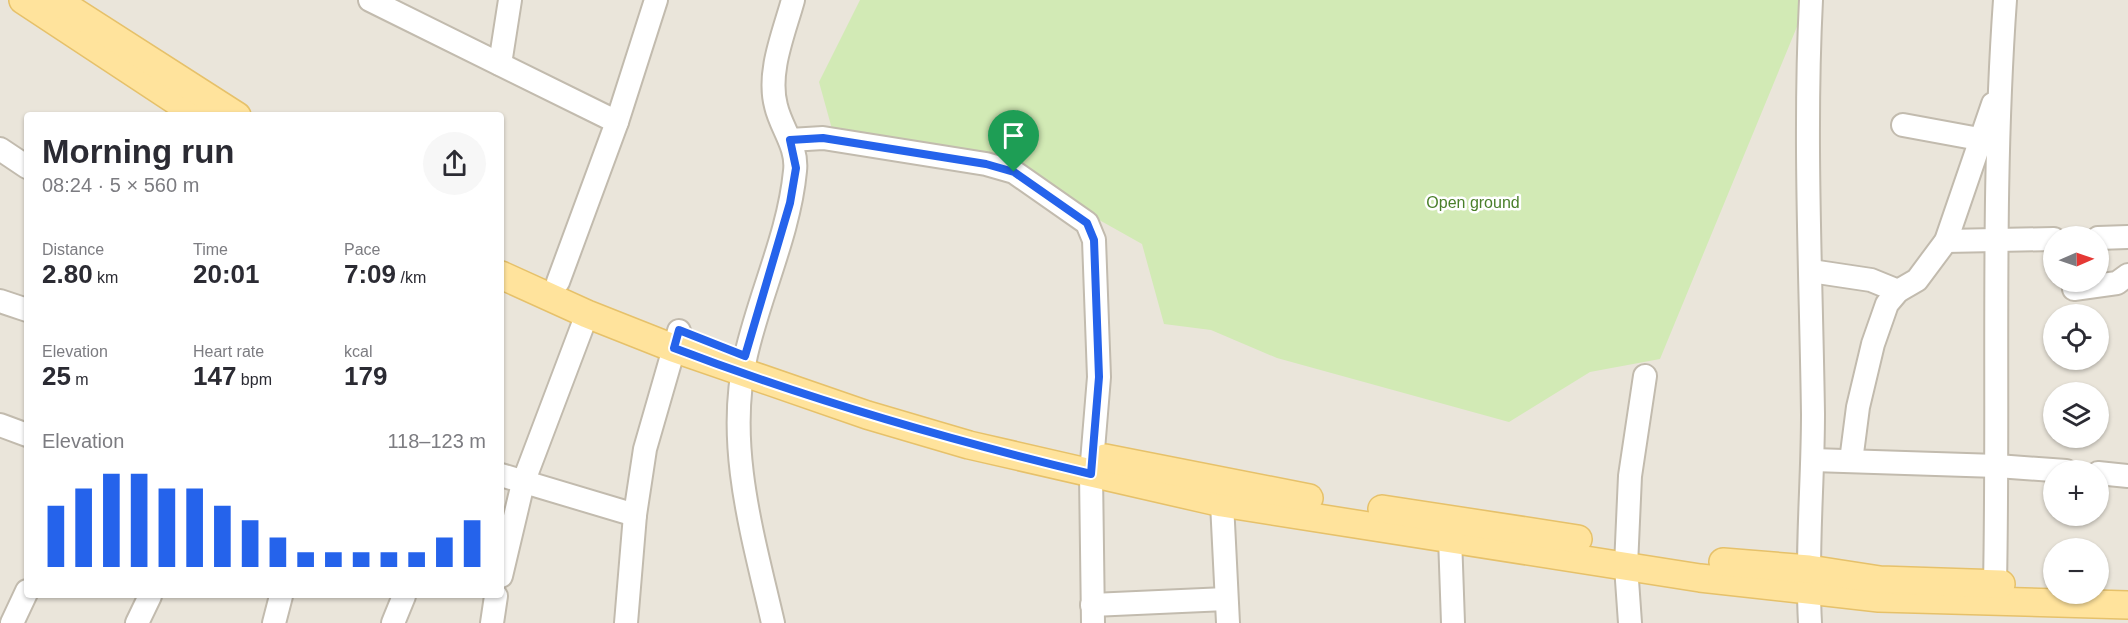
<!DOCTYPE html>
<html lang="en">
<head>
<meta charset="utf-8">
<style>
  body { margin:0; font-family:Arial,sans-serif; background:#f7f7f7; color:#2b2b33; height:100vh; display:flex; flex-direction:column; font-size:22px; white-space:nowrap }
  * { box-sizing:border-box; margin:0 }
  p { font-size:20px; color:#7c7c81 }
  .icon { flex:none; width:33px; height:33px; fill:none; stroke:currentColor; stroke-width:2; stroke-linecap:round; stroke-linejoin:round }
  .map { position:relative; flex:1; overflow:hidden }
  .side { position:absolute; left:24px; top:112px; width:480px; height:486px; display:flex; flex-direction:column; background:#fff; border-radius:6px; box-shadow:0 2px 4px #0004 }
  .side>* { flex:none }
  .needle { width:39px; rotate:88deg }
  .controls { position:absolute; left:2043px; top:226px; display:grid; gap:12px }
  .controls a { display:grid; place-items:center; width:66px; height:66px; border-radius:50%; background:#fff; box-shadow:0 2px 4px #0004; font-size:30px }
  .pin { position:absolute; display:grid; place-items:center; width:51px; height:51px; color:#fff; margin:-62px -26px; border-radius:50% 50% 50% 0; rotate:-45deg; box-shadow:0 0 6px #0007 }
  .pin .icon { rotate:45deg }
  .round { display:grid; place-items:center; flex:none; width:63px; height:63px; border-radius:32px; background:#f7f7f7 }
  .head { display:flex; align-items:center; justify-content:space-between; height:102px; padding:0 18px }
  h1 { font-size:33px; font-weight:700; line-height:45px }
  .figures { display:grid; grid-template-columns:repeat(3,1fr); gap:9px; height:102px; padding:6px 18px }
  .figures div { display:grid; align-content:center }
  .figures b { font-size:26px; font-weight:700 }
  .figures small { font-size:16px; font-weight:400 }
  .figures p { font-size:16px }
  .chart { height:168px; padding:12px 18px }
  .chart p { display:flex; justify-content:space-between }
  .chart svg { width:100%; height:108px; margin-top:6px; stroke:#2563eb; stroke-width:6 }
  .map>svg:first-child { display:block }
  .residential { fill:#eae5da; fill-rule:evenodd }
  .green { fill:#d2eab5 }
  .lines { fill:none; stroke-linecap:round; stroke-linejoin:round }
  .minor-casing { stroke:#c2bbae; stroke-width:26 }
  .major-casing { stroke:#e6c16a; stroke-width:30 }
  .minor { stroke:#fff; stroke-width:22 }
  .major { stroke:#ffe39c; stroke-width:27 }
  .route-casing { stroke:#fff; stroke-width:12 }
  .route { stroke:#2563eb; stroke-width:8 }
  .labels { text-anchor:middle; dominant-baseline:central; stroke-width:5; stroke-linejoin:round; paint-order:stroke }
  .park-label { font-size:16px; fill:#4a7f2a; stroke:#fff }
</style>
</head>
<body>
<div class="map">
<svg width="2128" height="623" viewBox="0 0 2128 623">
  <rect width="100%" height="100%" fill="#f6f3ec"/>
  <path class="residential" d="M 0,0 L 2128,0 L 2128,623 L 0,623 ZM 27,116 L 501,116 L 501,596 L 27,596 ZM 2054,237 L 2098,237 L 2098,282 L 2054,282 ZM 2054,315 L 2098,315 L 2098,360 L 2054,360 ZM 2054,393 L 2098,393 L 2098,438 L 2054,438 ZM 2054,471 L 2098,471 L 2098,516 L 2054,516 ZM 2054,549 L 2098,549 L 2098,594 L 2054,594 Z"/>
  <polygon class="green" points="860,0 1808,0 1660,359 1590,372 1509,422 1277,358 1211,330 1164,324 1142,244 994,161 832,129 819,82"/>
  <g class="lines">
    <g class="minor-casing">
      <g id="minor">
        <polyline points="370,0 617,122"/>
        <polyline points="500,64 510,0"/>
        <polyline points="1903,125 1979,139"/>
        <polyline points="790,140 823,138 986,164 1014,172 1087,223 1094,240 1099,377 1091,474 1093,623"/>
        <polyline points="0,149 27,167"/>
        <polyline points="2098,238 2128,237"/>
        <polyline points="1946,241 2054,239"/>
        <polyline points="1811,271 1871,280 1898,291"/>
        <polyline points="558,282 617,122 656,0"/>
        <polyline points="2074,289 2117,283 2128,275"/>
        <polyline points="0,301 27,310"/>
        <polyline points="0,425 27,435"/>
        <polyline points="1813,460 1997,466 2066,471"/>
        <polyline points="1851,461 1858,407 1873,344 1887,304 1898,291 1917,280 1946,241 1993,104"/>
        <polyline points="2098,473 2128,476"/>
        <polyline points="501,475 635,515"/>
        <polyline points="1222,503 1228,623"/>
        <polyline points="1450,537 1453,623"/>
        <polyline points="501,576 523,483 587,314"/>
        <path d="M 1995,584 C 1999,389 1991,195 2005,0"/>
        <polyline points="1092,605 1226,599"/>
        <polyline points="12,623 27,591"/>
        <polyline points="137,623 150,596"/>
        <polyline points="274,623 281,596"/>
        <polyline points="393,623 404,596"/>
        <polyline points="492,623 496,596"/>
        <polyline points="626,623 635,515 645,449 679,331"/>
        <path d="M 773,623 C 753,536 725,444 746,355 C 760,293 789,234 795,171 C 798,147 781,128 776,106 C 767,72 784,33 793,0"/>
        <polyline points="1630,623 1626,566 1630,476 1645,376"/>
        <path d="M 1810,623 C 1806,553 1813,484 1813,414 C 1811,276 1804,137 1811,0"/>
      </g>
    </g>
    <g class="major-casing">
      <g id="major">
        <polyline points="23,0 199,116"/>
        <polyline points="56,0 237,116"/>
        <polyline points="501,275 587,314 673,348 867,415 969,445 1222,503 1700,578 1879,598 2128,605"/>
        <polyline points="1105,458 1309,498"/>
        <polyline points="1382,509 1578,539"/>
        <polyline points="1723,562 1809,569 1880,580 2001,584"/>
      </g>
    </g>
    <use href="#minor" class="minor"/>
    <use href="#major" class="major"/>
  </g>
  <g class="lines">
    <g class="route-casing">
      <path id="route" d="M 823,138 L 986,164 L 1014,172 L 1087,223 L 1094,240 L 1099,377 L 1091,474 C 949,440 810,400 674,348 L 679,330 L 745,356 L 790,203 L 796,168 L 790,140 Z"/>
    </g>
    <use href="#route" class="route"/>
  </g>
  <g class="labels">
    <g class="park-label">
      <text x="1473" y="202">Open ground</text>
    </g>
  </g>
</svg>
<div class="controls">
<a><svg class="needle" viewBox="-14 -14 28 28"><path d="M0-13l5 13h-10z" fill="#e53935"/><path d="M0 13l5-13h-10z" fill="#7c7c81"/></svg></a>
<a><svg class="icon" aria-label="locate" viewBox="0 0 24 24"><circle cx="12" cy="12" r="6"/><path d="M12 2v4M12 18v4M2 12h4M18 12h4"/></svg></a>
<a><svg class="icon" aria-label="layers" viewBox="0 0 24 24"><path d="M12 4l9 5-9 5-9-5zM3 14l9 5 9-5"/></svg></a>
<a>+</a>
<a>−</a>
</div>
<div class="pin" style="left:1014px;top:172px;background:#1e9e55"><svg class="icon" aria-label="arrive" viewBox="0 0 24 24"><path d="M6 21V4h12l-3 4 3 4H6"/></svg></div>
<section class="side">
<div class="head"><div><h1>Morning run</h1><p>08:24 · 5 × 560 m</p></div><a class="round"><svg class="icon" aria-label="share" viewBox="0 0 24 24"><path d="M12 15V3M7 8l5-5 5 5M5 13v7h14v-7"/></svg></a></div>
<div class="figures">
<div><p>Distance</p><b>2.80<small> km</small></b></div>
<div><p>Time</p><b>20:01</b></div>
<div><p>Pace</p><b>7:09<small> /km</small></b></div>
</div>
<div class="figures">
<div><p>Elevation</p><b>25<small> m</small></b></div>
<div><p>Heart rate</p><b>147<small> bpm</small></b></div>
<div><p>kcal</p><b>179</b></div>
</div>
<div class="chart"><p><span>Elevation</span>118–123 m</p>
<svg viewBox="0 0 160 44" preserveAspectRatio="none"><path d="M5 44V19M15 44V12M25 44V6M35 44V6M45 44V12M55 44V12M65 44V19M75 44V25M85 44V32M95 44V38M105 44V38M115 44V38M125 44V38M135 44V38M145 44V32M155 44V25"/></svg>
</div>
</section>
</div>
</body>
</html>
